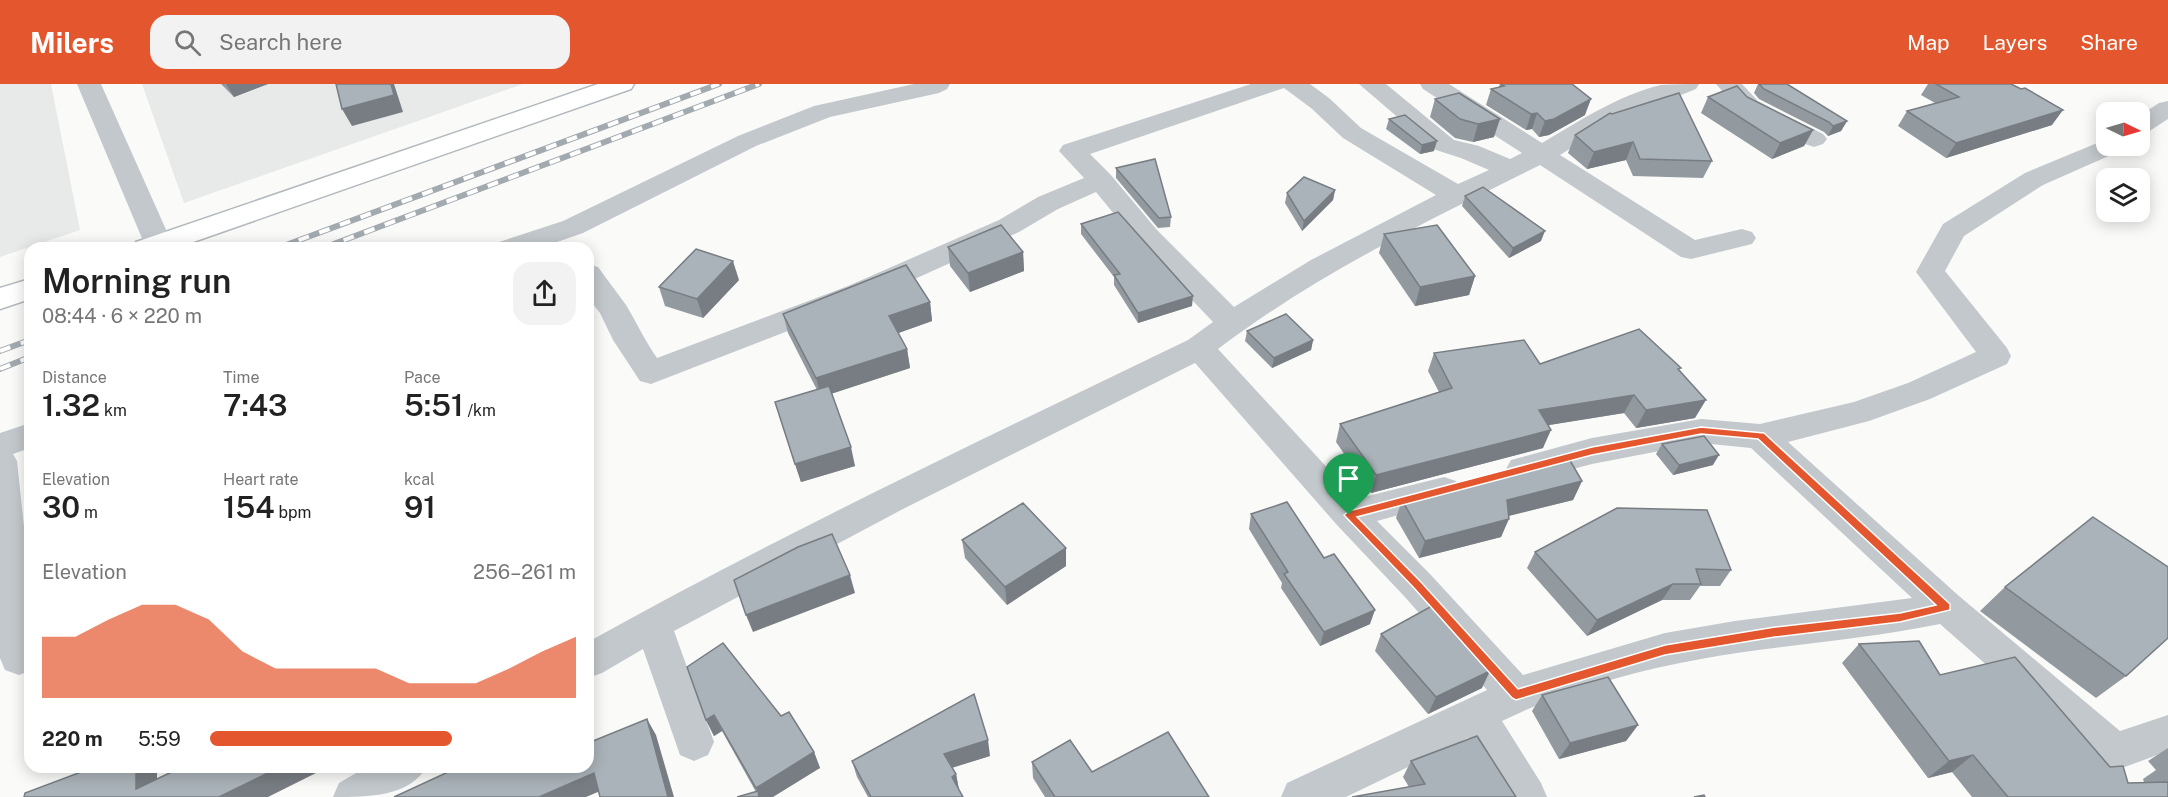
<!DOCTYPE html>
<html lang="en">
<head>
<meta charset="utf-8">
<style>
  body { margin:0; font-family:"Public Sans",sans-serif; background:#f2f2f2; color:#222; height:100vh; display:flex; flex-direction:column; font-size:22px; white-space:nowrap }
  * { box-sizing:border-box; margin:0 }
  p { font-size:20px; color:#767676 }
  .icon { flex:none; width:33px; height:33px; fill:none; stroke:currentColor; stroke-width:2; stroke-linecap:round; stroke-linejoin:round }
  .map { position:relative; flex:1; overflow:hidden }
  .drawer { position:absolute; left:24px; top:158px; width:570px; height:531px; display:flex; flex-direction:column; background:#fff; border-radius:18px; box-shadow:0 3px 15px #0003 }
  .drawer>* { flex:none }
  .needle { width:39px; rotate:95deg }
  .controls { position:absolute; left:2096px; top:18px; display:grid; gap:12px }
  .controls a { display:grid; place-items:center; width:54px; height:54px; border-radius:12px; background:#fff; box-shadow:0 3px 15px #0003; font-size:30px }
  .pin { position:absolute; display:grid; place-items:center; width:51px; height:51px; color:#fff; margin:-62px -26px; border-radius:50% 50% 50% 0; rotate:-45deg; box-shadow:0 0 6px #0007 }
  .pin .icon { rotate:45deg }
  .round { display:grid; place-items:center; flex:none; width:63px; height:63px; border-radius:18px; background:#f2f2f2 }
  .summary { display:flex; align-items:center; justify-content:space-between; height:102px; padding:0 18px }
  h1 { font-size:33px; font-weight:600; line-height:45px }
  .metrics { display:grid; grid-template-columns:repeat(3,1fr); gap:9px; height:102px; padding:6px 18px }
  .metrics div { display:grid; align-content:center }
  .metrics b { font-size:30px; font-weight:600 }
  .metrics small { font-size:16px; font-weight:400 }
  .metrics p { font-size:16px }
  .chart { height:168px; padding:12px 18px }
  .chart p { display:flex; justify-content:space-between }
  .chart svg { width:100%; height:108px; margin-top:6px; fill:#e4572e; opacity:.7 }
  ul { padding:0 18px; list-style:none; font-size:20px }
  li { display:grid; grid-template-columns:96px 72px 1fr; align-items:center; height:45px }
  li i { height:15px; border-radius:8px; background:#e4572e }
  header { display:flex; align-items:center; gap:36px; box-sizing:border-box; height:84px; padding:0 30px; background:#e4572e; color:#fff }
  header strong { font-size:28px }
  nav { display:flex; gap:33px; margin-inline-start:auto; font-size:21px }
  .search { width:420px; height:54px; background:#f2f2f2; display:flex; align-items:center; gap:15px; box-sizing:border-box; padding:0 21px; border-radius:18px; color:#767676; font-size:22px }
  .map>svg:first-child { display:block }
  .built { fill:#e8e9e9 }
  .lines { fill:none; stroke-linecap:round; stroke-linejoin:round }
  .secondary-casing { stroke:#b3babf; stroke-width:3 }
  .street { fill:#c3c8cc; fill-rule:evenodd }
  .secondary { fill:#fff; fill-rule:evenodd }
  .rail-casing { stroke:#a2aab0; stroke-width:6 }
  .rail { stroke:#fff; stroke-width:4; stroke-dasharray:11; stroke-linecap:butt }
  .wall { fill:#929a9f }
  .shaded-wall { fill:#777d82 }
  .building { fill:#aab3b9; stroke:#777d82; stroke-width:1.5 }
  .route { fill:#e4572e; stroke:#fff; stroke-width:1.5; fill-rule:evenodd }
</style>
</head>
<body>
<header>
<strong>Milers</strong>
<div class="search"><svg class="icon" aria-label="search" viewBox="0 0 24 24"><circle cx="10" cy="10" r="6"/><path d="M15 15l6 6"/></svg>Search here</div>
<nav><a>Map</a><a>Layers</a><a>Share</a></nav>
</header>
<div class="map">
<svg width="2168" height="713" viewBox="0 0 2168 713">
  <rect width="100%" height="100%" fill="#fafaf8"/>
  <g class="built">
    <polygon points="0,0 51,0 80,146 0,173"/>
    <polygon points="142,0 523,0 184,119"/>
  </g>
  <g class="lines">
    <g class="secondary-casing">
      <g id="secondary">
        <polygon points="598,0 634,0 631,5 176,164 132,164 136,158"/>
        <polygon points="30,195 30,215 0,225 0,204"/>
      </g>
    </g>
    <g class="street">
      <polygon points="77,0 101,0 172,159 169,164 147,164 144,159"/>
      <polygon points="914,0 950,0 947,5 939,9 830,33 756,62 583,149 540,164 495,164 499,158 563,137 738,52 814,22"/>
      <path d="M 1251,0 L 1310,0 L 1329,14 L 1361,44 L 1458,100 L 1489,86 L 1461,74 L 1436,66 L 1359,0 L 1386,0 L 1454,56 L 1479,62 L 1510,75 L 1522,69 L 1423,5 L 1420,0 L 1449,0 L 1542,59 C 1580,37 1618,11 1661,1 C 1673,0 1687,0 1699,0 L 1696,5 L 1611,39 L 1560,71 L 1695,156 L 1742,145 L 1752,148 L 1756,154 L 1752,160 L 1691,175 L 1681,173 L 1540,81 C 1429,136 1317,190 1218,265 L 1356,415 L 1444,393 L 1456,397 L 1461,406 L 1456,415 L 1377,437 L 1430,490 L 1523,591 L 1665,549 L 1735,537 L 1912,514 L 1751,364 L 1701,359 L 1592,380 L 1523,398 L 1511,394 L 1506,385 L 1511,376 L 1592,354 L 1701,335 L 1760,340 L 1854,318 L 1908,299 L 1976,268 L 1916,188 L 1943,140 L 2025,89 L 2102,57 L 2106,55 L 2106,62 L 2124,62 L 2120,67 L 2043,101 L 1964,152 L 1945,187 L 2007,264 L 2011,272 L 2007,280 L 1930,315 L 1869,337 L 1788,358 L 1959,512 L 2120,647 L 2168,631 L 2168,667 L 2114,687 L 2100,681 L 1940,540 C 1861,556 1780,561 1701,575 C 1634,587 1563,607 1502,637 L 1541,699 L 1547,713 L 1503,713 L 1468,654 L 1346,713 L 1281,713 L 1287,699 L 1487,606 L 1404,512 L 1337,441 L 1195,279 L 903,425 L 674,547 L 714,658 L 708,671 L 694,677 L 680,671 L 643,565 L 602,589 L 588,594 L 588,558 C 783,449 986,354 1188,256 L 1213,238 L 1137,158 L 1096,108 L 1058,125 L 1019,148 L 868,216 L 651,300 L 640,297 L 613,256 L 600,229 L 588,214 L 588,180 L 598,183 C 607,196 617,208 626,221 C 637,239 645,257 657,274 L 848,202 L 999,136 L 1038,113 L 1084,94 L 1059,67 L 1063,61 ZM 1284,4 L 1311,24 L 1343,54 L 1436,111 L 1311,176 L 1234,223 L 1157,146 L 1110,90 L 1090,70 Z"/>
      <polygon points="1716,0 1742,0 1758,17 1823,50 1827,55 1823,60 1814,63 1805,60 1740,27"/>
      <polygon points="2168,17 2168,35 2148,48 2139,51 2139,32 2159,19"/>
      <polygon points="30,339 30,364 13,370 17,377 30,499 30,587 19,591 5,586 0,574 0,349"/>
      <path d="M 368,682 L 427,682 C 410,713 368,713 333,713 L 339,699 Z"/>
    </g>
    <use href="#secondary" class="secondary"/>
    <g class="rail-casing">
      <g id="rail">
        <polyline points="278,164 719,0"/>
        <polyline points="323,164 759,0"/>
        <polyline points="0,267 30,256"/>
        <polyline points="0,285 30,273"/>
      </g>
    </g>
    <use href="#rail" class="rail"/>
  </g>
  <g class="wall">
    <polygon points="221,0 268,0 234,13"/>
    <polygon points="1500,0 1585,31 1549,51 1539,53 1532,45 1526,46 1486,21 1491,5 1499,3"/>
    <polygon points="1758,0 1787,0 1847,37 1841,47 1828,52 1824,48 1759,15 1754,9"/>
    <polygon points="1928,0 2011,0 2052,41 1946,74 1898,42 1907,27 1935,19 1921,11"/>
    <polygon points="1459,9 1494,53 1473,58 1455,54 1430,33 1435,15"/>
    <polygon points="1708,13 1747,13 1813,46 1804,62 1772,75 1701,29"/>
    <polygon points="1612,30 1712,77 1703,94 1633,92 1626,76 1587,85 1568,69 1575,51"/>
    <polygon points="1389,35 1434,67 1420,70 1386,45"/>
    <polygon points="1116,84 1171,133 1170,143 1158,144 1116,94"/>
    <polygon points="1335,106 1333,116 1302,147 1285,119 1287,109"/>
    <polygon points="1465,112 1541,157 1509,174 1462,122"/>
    <polygon points="1081,140 1192,222 1138,239 1114,201 1114,193 1081,150"/>
    <polygon points="1384,150 1475,192 1469,211 1415,222 1379,169"/>
    <polygon points="948,163 1023,168 1024,187 970,208 950,182"/>
    <polygon points="739,196 703,234 665,222 659,203"/>
    <polygon points="930,218 932,237 898,249 907,265 910,284 831,310 855,382 801,398 775,318 817,306 788,249 783,230"/>
    <polygon points="1247,247 1313,256 1311,266 1272,284 1245,257"/>
    <polygon points="1434,269 1540,280 1680,286 1695,334 1636,344 1624,329 1548,341 1543,364 1371,409 1336,358 1340,340 1439,308 1428,287"/>
    <polygon points="1662,360 1713,381 1673,391 1656,370"/>
    <polygon points="1582,397 1573,416 1509,432 1501,453 1419,474 1396,434 1402,416"/>
    <polygon points="1251,430 1324,474 1370,540 1320,562 1281,504 1282,499 1249,445"/>
    <polygon points="962,456 1066,464 1066,482 1007,521 965,474"/>
    <polygon points="1535,468 1731,486 1720,502 1700,502 1690,516 1662,516 1587,552 1527,484"/>
    <polygon points="2005,503 2126,592 2096,614 1980,527"/>
    <polygon points="1381,550 1482,604 1428,630 1375,567"/>
    <polygon points="1859,560 1940,591 2110,683 2128,699 2144,698 2143,695 2156,686 2148,677 2168,664 2168,713 1972,713 1952,688 1928,694 1842,579"/>
    <polygon points="1542,611 1638,641 1626,657 1559,675 1532,627"/>
    <polygon points="781,632 814,668 820,684 756,708 722,647 714,652 706,636"/>
    <polygon points="990,672 952,684 956,690 959,706 963,713 868,713 857,693 852,677"/>
    <polygon points="1411,677 1516,713 1409,703 1403,693"/>
    <polygon points="1032,678 1092,688 1209,713 1045,713 1033,694"/>
  </g>
  <g class="shaded-wall">
    <polygon points="226,0 268,0 234,13"/>
    <polygon points="391,0 394,0 403,28 352,42 342,25"/>
    <polygon points="1591,15 1585,31 1549,51 1539,53 1545,37"/>
    <polygon points="2063,26 2052,41 1946,74 1956,59"/>
    <polygon points="1537,29 1532,45 1526,46 1531,30"/>
    <polygon points="1500,35 1494,53 1473,58 1478,40"/>
    <polygon points="1847,37 1841,47 1828,52 1833,42"/>
    <polygon points="1813,46 1804,62 1772,75 1780,59"/>
    <polygon points="1437,57 1434,67 1420,70 1422,61"/>
    <polygon points="1633,58 1626,76 1587,85 1594,68"/>
    <polygon points="1335,106 1333,116 1302,147 1304,137"/>
    <polygon points="1545,147 1541,157 1509,174 1513,164"/>
    <polygon points="1023,168 1024,187 970,208 968,189"/>
    <polygon points="733,177 739,196 703,234 697,215"/>
    <polygon points="1475,192 1469,211 1415,222 1420,203"/>
    <polygon points="1193,212 1192,222 1138,239 1138,229"/>
    <polygon points="930,218 932,237 893,251 889,232"/>
    <polygon points="1313,256 1311,266 1272,284 1274,274"/>
    <polygon points="907,265 910,284 821,313 816,294"/>
    <polygon points="1634,311 1624,329 1531,344 1539,326"/>
    <polygon points="1706,316 1695,334 1636,344 1646,326"/>
    <polygon points="1551,346 1543,364 1371,409 1376,391"/>
    <polygon points="851,363 855,382 801,398 795,380"/>
    <polygon points="1719,371 1713,381 1673,391 1679,381"/>
    <polygon points="1582,397 1573,416 1499,434 1507,416"/>
    <polygon points="1509,435 1501,453 1419,474 1425,457"/>
    <polygon points="588,455 590,458 588,476"/>
    <polygon points="1066,464 1066,482 1007,521 1005,503"/>
    <polygon points="850,491 855,509 753,548 746,531"/>
    <polygon points="1673,500 1662,516 1587,552 1597,536"/>
    <polygon points="1375,526 1370,540 1320,562 1324,548"/>
    <polygon points="1490,587 1482,604 1428,630 1436,613"/>
    <polygon points="714,631 722,647 714,652 706,636"/>
    <polygon points="647,635 656,651 674,713 668,713"/>
    <polygon points="1638,641 1626,657 1559,675 1570,659"/>
    <polygon points="988,656 990,672 947,685 944,670"/>
    <polygon points="814,668 820,684 773,713 759,713 758,709 756,704"/>
    <polygon points="1973,671 1952,688 1928,694 1949,677"/>
    <polygon points="136,682 157,683 157,713 136,705"/>
    <polygon points="282,682 323,682 324,685 268,713 219,713"/>
    <polygon points="594,689 605,705 586,713 539,713"/>
    <polygon points="956,690 959,706 952,693"/>
  </g>
  <g class="building">
    <polygon points="336,0 391,0 394,11 342,25"/>
    <polygon points="1500,0 1572,0 1591,15 1554,35 1545,37 1537,29 1531,30 1491,5 1504,2"/>
    <polygon points="1759,0 1787,0 1847,37 1833,42 1829,38 1764,5"/>
    <polygon points="1936,0 2011,0 2021,5 2025,4 2063,26 1956,59 1907,27 1959,13"/>
    <polygon points="1737,2 1747,13 1813,46 1780,59 1708,13"/>
    <polygon points="1459,9 1500,35 1478,40 1460,35 1435,15"/>
    <polygon points="1679,9 1712,77 1640,75 1633,58 1594,68 1575,51 1610,29 1612,30"/>
    <polygon points="1405,31 1437,57 1422,61 1389,35"/>
    <polygon points="1155,75 1171,133 1159,134 1116,84"/>
    <polygon points="1304,93 1335,106 1304,137 1287,109"/>
    <polygon points="1483,103 1545,147 1513,164 1465,112"/>
    <polygon points="1118,128 1193,212 1138,229 1114,191 1120,190 1081,140"/>
    <polygon points="1001,141 1023,168 968,189 948,163"/>
    <polygon points="1437,141 1475,192 1420,203 1384,150"/>
    <polygon points="696,165 733,177 697,215 659,203"/>
    <polygon points="906,181 930,218 889,232 907,265 816,294 783,230"/>
    <polygon points="1286,230 1313,256 1274,274 1247,247"/>
    <polygon points="1639,245 1681,284 1678,285 1706,316 1646,326 1634,311 1539,326 1551,346 1376,391 1340,340 1452,304 1434,269 1524,256 1540,280"/>
    <polygon points="829,302 851,363 795,380 775,318"/>
    <polygon points="1704,352 1719,371 1679,381 1662,360"/>
    <polygon points="1568,373 1582,397 1507,416 1509,435 1425,457 1402,416"/>
    <polygon points="30,404 30,420 28,421"/>
    <polygon points="1287,418 1324,474 1334,470 1375,526 1324,548 1284,490 1288,488 1251,430"/>
    <polygon points="1023,419 1066,464 1005,503 962,456"/>
    <polygon points="1617,424 1707,426 1731,486 1696,485 1701,500 1673,500 1597,536 1535,468"/>
    <polygon points="2093,433 2168,483 2168,554 2126,592 2005,503"/>
    <polygon points="832,450 850,491 746,531 734,496 798,463"/>
    <polygon points="1432,522 1490,587 1436,613 1381,550"/>
    <polygon points="1919,557 1940,591 2015,573 2110,683 2123,682 2128,699 2168,698 2168,713 2008,713 1973,671 1949,677 1859,560"/>
    <polygon points="723,559 781,632 789,628 814,668 756,704 714,631 706,636 687,583"/>
    <polygon points="1608,593 1638,641 1570,659 1542,611"/>
    <polygon points="974,610 988,656 944,670 956,690 952,693 963,713 871,713 852,677"/>
    <polygon points="647,635 668,713 600,713 594,689 539,713 394,713 461,682 588,682 588,659"/>
    <polygon points="1168,648 1209,713 1055,713 1032,678 1070,656 1092,688"/>
    <polygon points="1477,652 1516,713 1352,713 1425,700 1411,677"/>
    <polygon points="97,682 136,682 136,705 184,682 282,682 219,713 24,713 25,709"/>
    <polygon points="758,707 759,713 737,713"/>
    <polygon points="1704,711 1705,713 1694,713"/>
  </g>
  <path class="route" d="M 1701,343 L 1764,349 L 1950,520 L 1950,526 L 1900,538 L 1775,553 L 1665,571 L 1516,616 L 1512,614 L 1414,504 L 1344,431 L 1349,427 L 1592,363 ZM 1701,350 L 1758,355 L 1936,521 L 1900,529 L 1775,543 L 1665,561 L 1518,605 L 1421,498 L 1357,433 L 1592,371 Z"/>
</svg>
<div class="controls">
<a><svg class="needle" viewBox="-14 -14 28 28"><path d="M0-13l5 13h-10z" fill="#e53935"/><path d="M0 13l5-13h-10z" fill="#767676"/></svg></a>
<a><svg class="icon" aria-label="layers" viewBox="0 0 24 24"><path d="M12 4l9 5-9 5-9-5zM3 14l9 5 9-5"/></svg></a>
</div>
<div class="pin" style="left:1349px;top:431px;background:#1e9e55"><svg class="icon" aria-label="arrive" viewBox="0 0 24 24"><path d="M6 21V4h12l-3 4 3 4H6"/></svg></div>
<section class="drawer">
<div class="summary"><div><h1>Morning run</h1><p>08:44 · 6 × 220 m</p></div><a class="round"><svg class="icon" aria-label="share" viewBox="0 0 24 24"><path d="M12 15V3M7 8l5-5 5 5M5 13v7h14v-7"/></svg></a></div>
<div class="metrics">
<div><p>Distance</p><b>1.32<small> km</small></b></div>
<div><p>Time</p><b>7:43</b></div>
<div><p>Pace</p><b>5:51<small> /km</small></b></div>
</div>
<div class="metrics">
<div><p>Elevation</p><b>30<small> m</small></b></div>
<div><p>Heart rate</p><b>154<small> bpm</small></b></div>
<div><p>kcal</p><b>91</b></div>
</div>
<div class="chart"><p><span>Elevation</span>256–261 m</p>
<svg viewBox="0 0 160 44" preserveAspectRatio="none"><path d="M0 44V19L10 19L20 12L30 6L40 6L50 12L60 25L70 32L80 32L90 32L100 32L110 38L120 38L130 38L140 32L150 25L160 19V44z"/></svg>
</div>
<ul>
<li><b>220 m</b>5:59<i style="width:66%"></i></li>
</ul>
</section>
</div>
</body>
</html>
